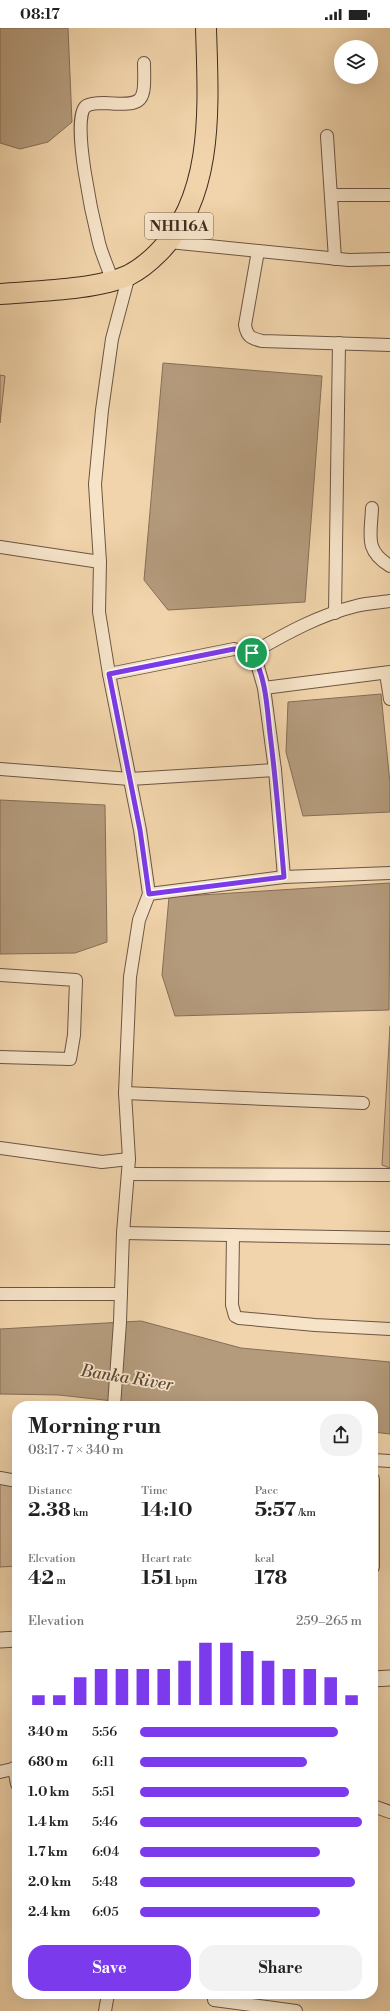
<!DOCTYPE html>
<html lang="en">
<head>
<meta charset="utf-8">
<style>
  body { margin:0; font-family:"Libre Bodoni",serif; background:#f2f2f2; color:#222; height:100vh; display:flex; flex-direction:column; font-size:15px; white-space:nowrap }
  * { box-sizing:border-box; margin:0 }
  p { font-size:13px; color:#767676 }
  .icon { flex:none; width:22px; height:22px; fill:none; stroke:currentColor; stroke-width:2; stroke-linecap:round; stroke-linejoin:round }
  .map { position:relative; flex:1; overflow:hidden }
  .details { position:absolute; left:12px; top:1373px; width:366px; height:598px; display:flex; flex-direction:column; background:#fff; border-radius:16px; box-shadow:0 4px 16px #0002 }
  .details>* { flex:none }
  .controls { position:absolute; left:334px; top:12px; display:grid; gap:8px }
  .controls a { display:grid; place-items:center; width:44px; height:44px; border-radius:50%; background:#fff; box-shadow:0 4px 16px #0002; font-size:20px }
  .pin { position:absolute; display:grid; place-items:center; width:34px; height:34px; color:#fff; margin:-17px; border:2px solid #fff; border-radius:50%; box-shadow:0 1px 4px #0007 }
  .round { display:grid; place-items:center; flex:none; width:42px; height:42px; border-radius:16px; background:#f2f2f2 }
  .head { display:flex; align-items:center; justify-content:space-between; height:68px; padding:0 16px }
  h1 { font-size:22px; font-weight:700; line-height:30px }
  .metrics { display:grid; grid-template-columns:repeat(3,1fr); gap:6px; height:68px; padding:4px 16px }
  .metrics div { display:grid; align-content:center }
  .metrics b { font-size:20px; font-weight:700 }
  .metrics small { font-size:11px; font-weight:400 }
  .metrics p { font-size:11px }
  .chart { height:112px; padding:8px 16px }
  .chart p { display:flex; justify-content:space-between }
  .chart svg { width:100%; height:72px; margin-top:4px; stroke:#7c3aed; stroke-width:6 }
  .action { display:flex; gap:8px; margin-top:auto; padding:8px 16px }
  .action a { flex:1; height:46px; border-radius:16px; background:#7c3aed; color:#fff; font-size:16px; font-weight:700; line-height:46px; text-align:center }
  .action a+a { background:#f2f2f2; color:#222 }
  ul { padding:0 16px; list-style:none; font-size:13px }
  li { display:grid; grid-template-columns:64px 48px 1fr; align-items:center; height:30px }
  li i { height:10px; border-radius:5px; background:#7c3aed }
  .status { display:flex; justify-content:space-between; align-items:center; height:28px; padding:0 20px; background:#fff; direction:ltr }
  .status svg { height:11px; fill:currentColor }
  .map>svg:first-child { display:block }
  .green { fill:#d3b794; stroke:#88725a }
  .water { fill:#b49b7c; stroke:#856f58 }
  .lines { fill:none; stroke-linecap:round; stroke-linejoin:round }
  .minor-casing { stroke:#6b5644; stroke-width:14 }
  .tertiary-casing { stroke:#6b5644; stroke-width:17 }
  .trunk-casing { stroke:#3e2c21; stroke-width:22 }
  .minor { stroke:#f6e3c8; stroke-width:12 }
  .tertiary { stroke:#f6e3c8; stroke-width:15 }
  .trunk { stroke:#f1d4ab; stroke-width:20 }
  .route-casing { stroke:#fff; stroke-width:8 }
  .route { stroke:#7c3aed; stroke-width:5 }
  .labels { text-anchor:middle; dominant-baseline:central; stroke-width:3.5; stroke-linejoin:round; paint-order:stroke }
  .shield { fill:#f6e3c8; stroke:#756353; stroke-width:1 }
  .shield-label { font-size:15px; font-weight:bold; fill:#3e2c21 }
  .water-label { font-size:17px; font-style:italic; fill:#5c4838; stroke:#f6e3c8 }
</style>
</head>
<body>
<div class="status"><b>08:17</b><svg viewBox="0 0 49 12"><path d="M0 12V9h3v3zM5 12V6h3v6zM10 12V3h3v9zM15 12V0h3v12zM26 1h20v11H26zM47 4h2v5h-2z"/></svg></div>
<div class="map">
<svg width="390" height="1983" viewBox="0 0 390 1983">
  <rect width="100%" height="100%" fill="#f1d4ab"/>
  <filter id="stains"><feTurbulence type="fractalNoise" baseFrequency=".005" numOctaves="4"/><feColorMatrix values="0 0 0 0 .2 0 0 0 0 .09 0 0 0 0 .02 0 0 0 .5 -.17"/></filter>
  <radialGradient id="worn" r=".72"><stop offset=".6" stop-color="#630" stop-opacity="0"/><stop offset="1" stop-color="#630" stop-opacity=".3"/></radialGradient>
  <g class="green">
    <polygon points="0,347 5,348 0,395"/>
    <polygon points="390,998 390,1140 382,1137"/>
    <polygon points="17,1451 17,1538 0,1539 0,1452"/>
  </g>
  <g class="water">
    <polygon points="0,0 68,0 72,94 48,114 20,121 0,115"/>
    <polygon points="163,335 322,348 305,574 168,582 144,552"/>
    <polygon points="381,666 390,755 390,784 303,788 286,724 288,674"/>
    <polygon points="0,772 105,777 107,914 75,925 0,926"/>
    <polygon points="390,855 389,982 175,988 162,947 169,869"/>
    <polygon points="141,1293 241,1320 390,1334 390,1406 373,1404 373,1378 158,1378 59,1367 0,1366 0,1301"/>
  </g>
  <g class="lines">
    <g class="minor-casing">
      <g id="minor">
        <polyline points="327,108 335,231"/>
        <polyline points="331,167 390,167"/>
        <polyline points="169,214 349,232 390,231"/>
        <path d="M 258,223 L 245,297 C 247,309 251,310 262,313 L 390,317"/>
        <path d="M 112,252 C 108,239 102,227 99,215 C 94,195 70,90 86,78 C 91,75 98,75 104,75 C 145,78 145,75 144,35"/>
        <path d="M 372,480 C 371,508 364,522 390,538"/>
        <polyline points="0,519 100,534"/>
        <polyline points="335,585 339,315"/>
        <path d="M 252,625 C 285,606 319,587 356,578 C 367,575 379,575 390,573"/>
        <polyline points="386,645 390,671"/>
        <polyline points="109,646 234,621 252,625 256,632 264,660"/>
        <polyline points="0,741 130,751 275,742"/>
        <polyline points="284,849 275,742 264,660 390,644"/>
        <polyline points="149,866 284,849 390,845"/>
        <polyline points="0,947 76,952 74,1007 70,1031 0,1029"/>
        <polyline points="125,1065 363,1075"/>
        <polyline points="0,1120 102,1134 129,1131"/>
        <polyline points="129,1146 390,1147"/>
        <polyline points="123,1205 390,1210"/>
        <polyline points="233,1207 232,1277 235,1288 239,1290 315,1297 390,1301"/>
        <polyline points="0,1266 121,1266"/>
        <polyline points="114,1378 120,1294 123,1205 129,1131 125,1065 130,949 139,892 149,866 140,802 109,646 99,584 100,534 95,456 102,382 112,311 129,247"/>
        <polyline points="373,1432 390,1433"/>
        <polyline points="0,1450 17,1453"/>
        <polyline points="373,1451 373,1539"/>
        <polyline points="14,1740 17,1756"/>
        <polyline points="0,1744 17,1740"/>
        <polyline points="373,1778 390,1784"/>
        <polyline points="214,1972 296,1983"/>
        <polyline points="105,1983 108,1966"/>
      </g>
    </g>
    <g class="tertiary-casing">
      <g id="tertiary">
        <polyline points="0,1612 17,1611"/>
        <polyline points="373,1651 390,1650"/>
      </g>
    </g>
    <g class="trunk-casing">
      <path id="trunk" d="M 0,266 C 36,263 97,262 129,247 C 139,242 150,233 158,225 C 216,168 208,74 206,0"/>
    </g>
    <use href="#minor" class="minor"/>
    <use href="#tertiary" class="tertiary"/>
    <use href="#trunk" class="trunk"/>
  </g>
  <g class="lines">
    <g class="route-casing">
      <path id="route" d="M 234,621 L 252,625 C 266,649 267,679 270,706 C 276,753 280,801 284,849 L 149,866 L 140,802 L 109,646 Z"/>
    </g>
    <use href="#route" class="route"/>
  </g>
  <g class="labels">
    <rect class="shield" x="145" y="185" width="68" height="26" rx="3"/>
    <g class="shield-label">
      <text x="179" y="198">NH116A</text>
    </g>
    <g class="water-label">
      <text transform="translate(127 1350) rotate(9)">Banka River</text>
    </g>
  </g>
  <rect width="100%" height="100%" filter="url(#stains)"/>
  <rect width="100%" height="100%" fill="url(#worn)"/>
</svg>
<div class="controls">
<a><svg class="icon" aria-label="layers" viewBox="0 0 24 24"><path d="M12 4l9 5-9 5-9-5zM3 14l9 5 9-5"/></svg></a>
</div>
<div class="pin" style="left:252px;top:625px;background:#1e9e55"><svg class="icon" aria-label="arrive" viewBox="0 0 24 24"><path d="M6 21V4h12l-3 4 3 4H6"/></svg></div>
<section class="details">
<div class="head"><div><h1>Morning run</h1><p>08:17 · 7 × 340 m</p></div><a class="round"><svg class="icon" aria-label="share" viewBox="0 0 24 24"><path d="M12 15V3M7 8l5-5 5 5M5 13v7h14v-7"/></svg></a></div>
<div class="metrics">
<div><p>Distance</p><b>2.38<small> km</small></b></div>
<div><p>Time</p><b>14:10</b></div>
<div><p>Pace</p><b>5:57<small> /km</small></b></div>
</div>
<div class="metrics">
<div><p>Elevation</p><b>42<small> m</small></b></div>
<div><p>Heart rate</p><b>151<small> bpm</small></b></div>
<div><p>kcal</p><b>178</b></div>
</div>
<div class="chart"><p><span>Elevation</span>259–265 m</p>
<svg viewBox="0 0 160 44" preserveAspectRatio="none"><path d="M5 44V38M15 44V38M25 44V27M35 44V22M45 44V22M55 44V22M65 44V22M75 44V17M85 44V6M95 44V6M105 44V11M115 44V17M125 44V22M135 44V22M145 44V27M155 44V38"/></svg>
</div>
<ul>
<li><b>340 m</b>5:56<i style="width:89%"></i></li>
<li><b>680 m</b>6:11<i style="width:75%"></i></li>
<li><b>1.0 km</b>5:51<i style="width:94%"></i></li>
<li><b>1.4 km</b>5:46<i style="width:100%"></i></li>
<li><b>1.7 km</b>6:04<i style="width:81%"></i></li>
<li><b>2.0 km</b>5:48<i style="width:97%"></i></li>
<li><b>2.4 km</b>6:05<i style="width:81%"></i></li>
</ul>
<div class="action"><a>Save</a><a>Share</a></div>
</section>
</div>
</body>
</html>
